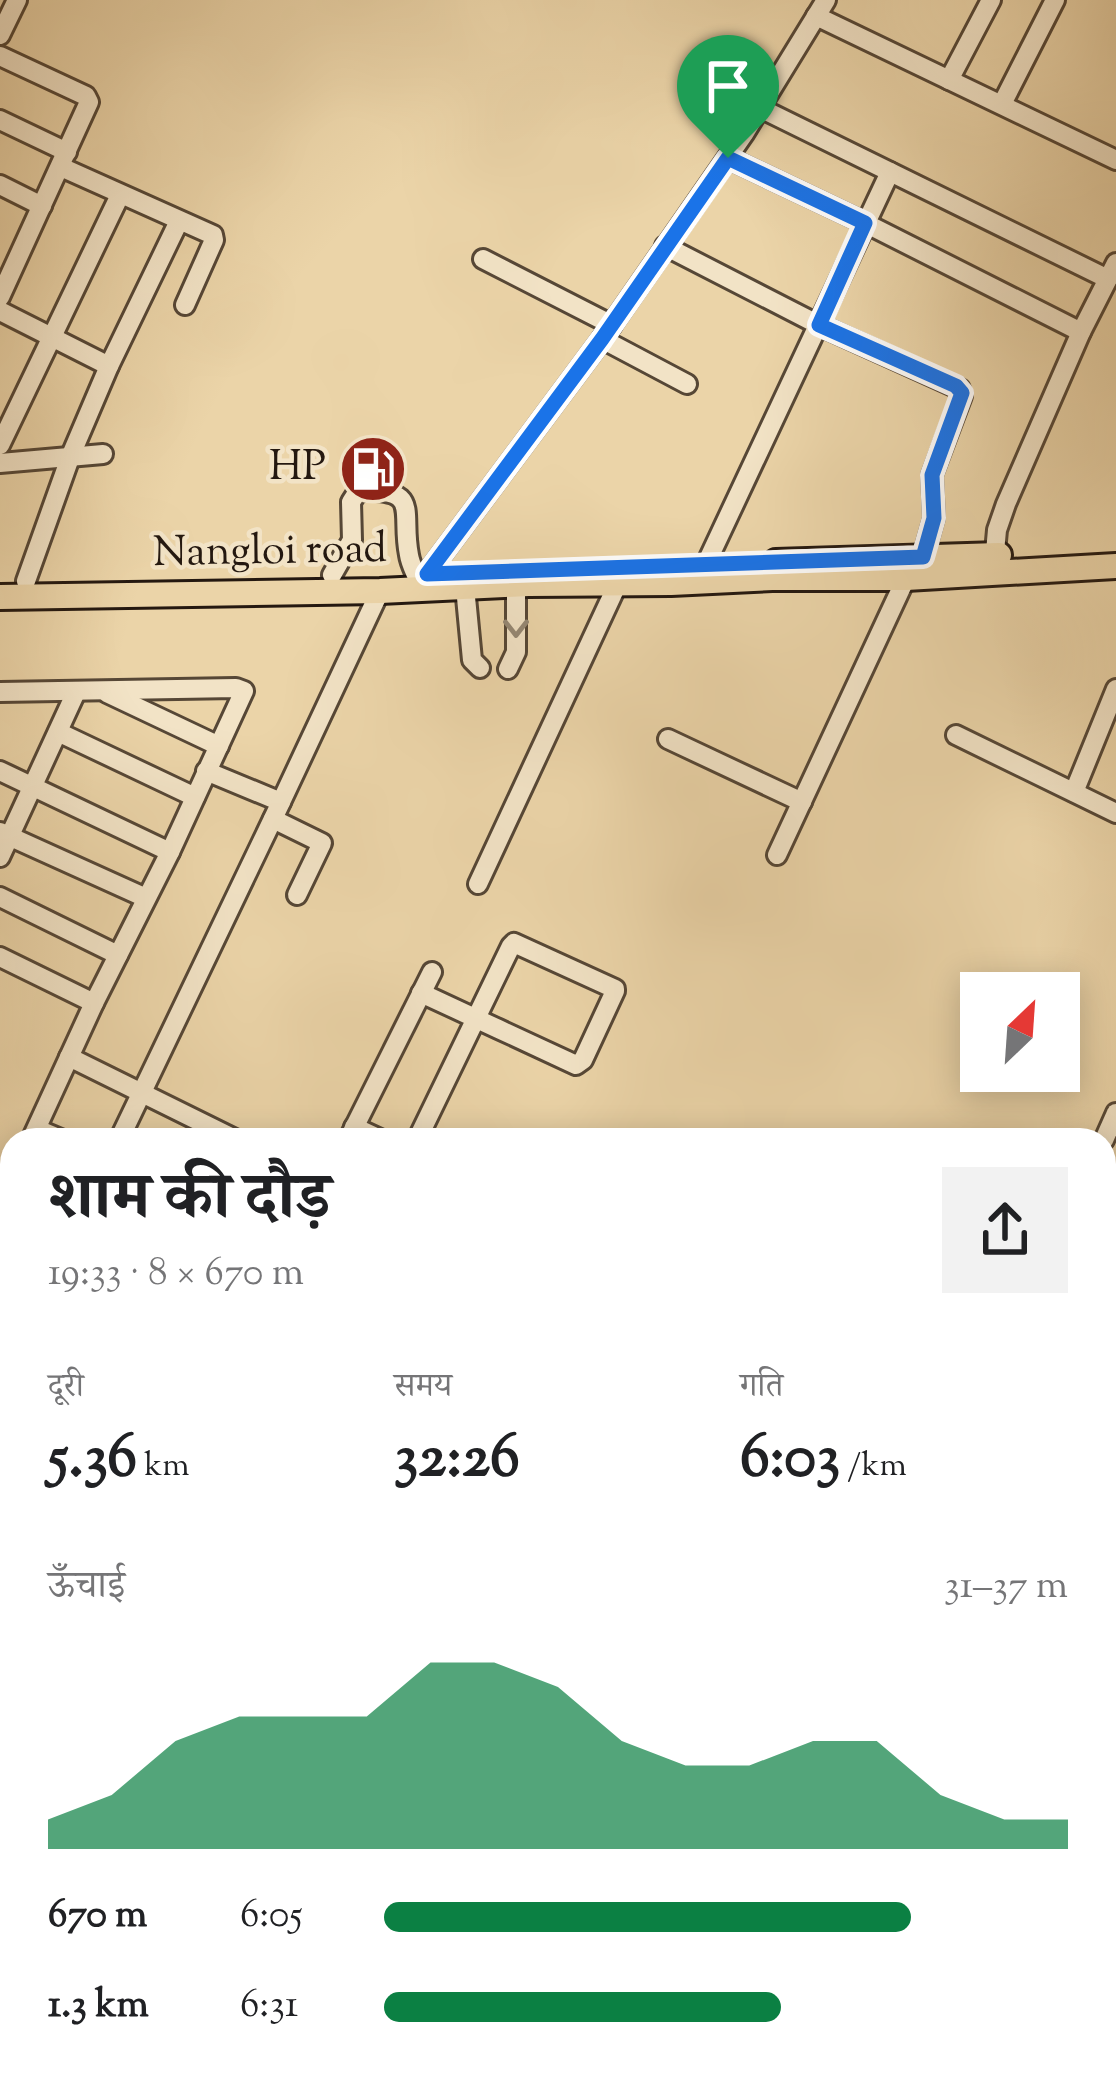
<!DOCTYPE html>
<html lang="hi">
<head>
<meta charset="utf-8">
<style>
  body { margin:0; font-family:"Sorts Mill Goudy","Noto Serif Devanagari",serif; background:#f2f2f2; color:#202124; height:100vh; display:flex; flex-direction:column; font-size:45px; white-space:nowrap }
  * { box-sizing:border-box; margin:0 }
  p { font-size:39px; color:#757577 }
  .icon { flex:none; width:66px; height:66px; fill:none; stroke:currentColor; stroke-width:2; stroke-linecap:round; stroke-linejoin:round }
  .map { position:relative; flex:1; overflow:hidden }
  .panel { position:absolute; left:0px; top:1128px; width:1116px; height:948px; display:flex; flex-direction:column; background:#fff; border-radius:36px 36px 0 0; box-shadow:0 6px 30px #0003 }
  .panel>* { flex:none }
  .needle { width:78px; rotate:25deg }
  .buttons { position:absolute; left:960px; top:972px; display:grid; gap:24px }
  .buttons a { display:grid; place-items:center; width:120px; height:120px; border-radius:0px; background:#fff; box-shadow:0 6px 30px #0003; font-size:60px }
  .pin { position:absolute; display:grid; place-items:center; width:102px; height:102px; color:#fff; margin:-123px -51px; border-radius:50% 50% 50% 0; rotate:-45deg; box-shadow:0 0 12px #0007 }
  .pin .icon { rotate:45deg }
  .round { display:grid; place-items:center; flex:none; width:126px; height:126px; border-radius:0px; background:#f2f2f2 }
  .summary { display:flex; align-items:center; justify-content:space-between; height:204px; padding:0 48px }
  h1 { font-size:66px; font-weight:700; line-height:90px }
  .metrics { display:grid; grid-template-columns:repeat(3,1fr); gap:18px; height:204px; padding:12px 48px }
  .metrics div { display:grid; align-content:center }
  .metrics b { font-size:60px; font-weight:700 }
  .metrics small { font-size:33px; font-weight:400 }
  .metrics p { font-size:33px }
  .chart { height:336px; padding:24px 48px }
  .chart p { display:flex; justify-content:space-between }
  .chart svg { width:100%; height:216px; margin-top:12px; fill:#0b8043; opacity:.7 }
  ul { padding:0 48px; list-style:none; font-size:39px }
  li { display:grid; grid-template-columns:192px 144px 1fr; align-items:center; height:90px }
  li i { height:30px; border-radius:15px; background:#0b8043 }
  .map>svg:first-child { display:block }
  .water { fill:#a79474; stroke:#73624c; stroke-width:3 }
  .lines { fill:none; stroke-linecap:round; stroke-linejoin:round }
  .minor-casing { stroke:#564736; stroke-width:24 }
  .major-casing { stroke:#241810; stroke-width:30 }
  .minor { stroke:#f2e3c6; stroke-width:18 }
  .major { stroke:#ebd4a8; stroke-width:24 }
  .oneway { stroke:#958874 }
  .route-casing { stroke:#fff; stroke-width:24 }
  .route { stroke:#1a73e8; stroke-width:15 }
  .labels { text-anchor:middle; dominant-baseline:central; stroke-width:9; stroke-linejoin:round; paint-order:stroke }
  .poi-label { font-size:42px; fill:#241810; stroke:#f2e3c6; text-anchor:end }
  .street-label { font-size:42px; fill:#241810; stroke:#f2e3c6 }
</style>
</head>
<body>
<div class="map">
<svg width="1116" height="2076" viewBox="0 0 1116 2076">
  <rect width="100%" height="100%" fill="#ebd4a8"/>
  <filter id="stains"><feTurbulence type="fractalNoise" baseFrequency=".00167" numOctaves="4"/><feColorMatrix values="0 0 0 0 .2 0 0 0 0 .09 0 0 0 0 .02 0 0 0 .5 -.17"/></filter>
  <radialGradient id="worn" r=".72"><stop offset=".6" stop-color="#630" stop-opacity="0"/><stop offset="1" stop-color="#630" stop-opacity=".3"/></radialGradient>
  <g class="water">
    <rect x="1104" y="1513" width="12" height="122"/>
    <polygon points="12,1590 12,1701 0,1703 0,1592"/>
    <polygon points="1104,1708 1116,1708 1116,1901 1104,1900"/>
    <polygon points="12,1781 12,1973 0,1976 0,1783"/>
  </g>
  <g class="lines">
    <g class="minor-casing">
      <g id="minor">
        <polyline points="816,16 1116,160"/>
        <polyline points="0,35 17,0"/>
        <polyline points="0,56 86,96 89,102 0,297"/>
        <polyline points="949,80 991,0"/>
        <polyline points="1002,104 1055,0"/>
        <polyline points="760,108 1108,279"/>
        <polyline points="0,120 67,152"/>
        <polyline points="728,158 865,223 1081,332"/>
        <polyline points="61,167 213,235 214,240 185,305"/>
        <polyline points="0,185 42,206"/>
        <polyline points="665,246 819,325 960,389 962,396 932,475 934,518 923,557"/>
        <polyline points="483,259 612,325"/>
        <polyline points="0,311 109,366"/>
        <polyline points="602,339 687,384"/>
        <polyline points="0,445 120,195"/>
        <polyline points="0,463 103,454"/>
        <polyline points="994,563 997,530 1006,504 1081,332 1116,263"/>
        <polyline points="706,564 890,172"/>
        <path d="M 332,575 L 352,540 L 351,502 L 358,491 C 423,489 400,510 409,555 C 410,562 413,568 416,575"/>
        <polyline points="26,581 71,455 109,366 179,221"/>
        <polyline points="465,587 472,660 480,668"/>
        <polyline points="427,588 427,574 602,339 744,134 826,0"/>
        <polyline points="508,669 516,652 516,584"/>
        <polyline points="0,692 236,688 244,691 170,852 94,1003 31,1140"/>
        <polyline points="107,693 219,746"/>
        <polyline points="58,732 195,797"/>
        <polyline points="956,735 1116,813"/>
        <polyline points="668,739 802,802"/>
        <polyline points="0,771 170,852"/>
        <polyline points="206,771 281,802 380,591"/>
        <polyline points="1074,792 1116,689"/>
        <polyline points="273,819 322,843 297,895"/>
        <polyline points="0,832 146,898"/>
        <polyline points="777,855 906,578"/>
        <polyline points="0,857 76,692"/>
        <polyline points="478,884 618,583"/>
        <polyline points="0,897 118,955"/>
        <polyline points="0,957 94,1003"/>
        <polyline points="69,1057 237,1140"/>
        <polyline points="354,1127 382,1140"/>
        <polyline points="37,1129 63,1140"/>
        <polyline points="119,1140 281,802"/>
        <polyline points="348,1140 432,972"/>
        <path d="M 417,1140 L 511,946 L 514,943 L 615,989 L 615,991 L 583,1060 L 576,1065 C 524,1041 473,1017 421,993"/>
        <polyline points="1104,1140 1116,1113"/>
        <polyline points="0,1199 12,1176"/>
        <polyline points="1104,1405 1116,1406"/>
        <polyline points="0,1426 12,1421"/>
        <polyline points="1104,1463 1116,1464"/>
        <polyline points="0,1540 12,1537"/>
        <polyline points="1104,1938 1116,1939"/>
        <polyline points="0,2003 12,2000"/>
        <polyline points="1104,2052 1116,2026"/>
        <polyline points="46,2076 51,2064"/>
        <polyline points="180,2076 217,2064"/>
        <polyline points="261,2076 267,2064"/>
        <polyline points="383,2076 388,2064"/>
        <polyline points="504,2076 510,2064"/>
        <polyline points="631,2076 636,2064"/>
        <polyline points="751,2076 757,2064"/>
        <polyline points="820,2076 825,2064"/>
        <polyline points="880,2076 886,2064"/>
        <polyline points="933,2076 939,2064"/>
        <polyline points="991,2076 997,2064"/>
        <polyline points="1054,2076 1060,2064"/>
        <polyline points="1093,2076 1098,2064"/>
      </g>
    </g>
    <g class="major-casing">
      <g id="major">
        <polyline points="776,562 999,555"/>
        <polyline points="0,597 380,591 528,584 671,583 772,578 906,578 1116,566"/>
      </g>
    </g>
    <use href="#minor" class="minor"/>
    <use href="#major" class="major"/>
  </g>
  <defs><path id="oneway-chevron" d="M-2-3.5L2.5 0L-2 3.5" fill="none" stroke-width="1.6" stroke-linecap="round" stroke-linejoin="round" transform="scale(3)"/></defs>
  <use class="oneway" href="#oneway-chevron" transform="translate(516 628) rotate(90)"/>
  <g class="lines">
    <g class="route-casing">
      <polygon id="route" points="728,158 865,223 819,325 956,386 962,393 932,475 934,518 923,557 427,574 602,339"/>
    </g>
    <use href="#route" class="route"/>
  </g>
  <defs>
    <g id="fuel-disc" transform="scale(3.45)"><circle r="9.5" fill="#8f2418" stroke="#f2e3c6"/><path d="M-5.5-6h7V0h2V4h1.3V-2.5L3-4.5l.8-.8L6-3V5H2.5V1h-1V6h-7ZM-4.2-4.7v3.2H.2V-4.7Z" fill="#fff"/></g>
  </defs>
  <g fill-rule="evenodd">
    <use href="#fuel-disc" x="373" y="469"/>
  </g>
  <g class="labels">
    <g class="poi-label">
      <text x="326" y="469">HP</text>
    </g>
    <g class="street-label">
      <text transform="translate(270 553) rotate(-1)">Nangloi road</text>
    </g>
  </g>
  <rect width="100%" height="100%" filter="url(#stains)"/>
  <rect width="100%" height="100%" fill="url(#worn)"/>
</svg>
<div class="buttons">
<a><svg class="needle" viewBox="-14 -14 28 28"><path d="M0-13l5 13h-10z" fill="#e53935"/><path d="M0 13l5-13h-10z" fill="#757577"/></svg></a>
</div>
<div class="pin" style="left:728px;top:158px;background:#1e9e55"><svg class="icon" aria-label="arrive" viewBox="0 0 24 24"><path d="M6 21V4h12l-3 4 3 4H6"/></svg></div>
<section class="panel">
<div class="summary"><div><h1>शाम की दौड़</h1><p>19:33 · 8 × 670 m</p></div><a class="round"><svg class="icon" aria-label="share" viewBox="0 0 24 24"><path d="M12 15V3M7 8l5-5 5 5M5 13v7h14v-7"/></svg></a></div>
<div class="metrics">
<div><p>दूरी</p><b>5.36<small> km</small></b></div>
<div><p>समय</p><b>32:26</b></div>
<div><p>गति</p><b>6:03<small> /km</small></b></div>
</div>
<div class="chart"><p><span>ऊँचाई</span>31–37 m</p>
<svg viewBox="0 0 160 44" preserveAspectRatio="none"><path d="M0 44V38L10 33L20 22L30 17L40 17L50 17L60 6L70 6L80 11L90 22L100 27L110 27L120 22L130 22L140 33L150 38L160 38V44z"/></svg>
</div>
<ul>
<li><b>670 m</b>6:05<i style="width:77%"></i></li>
<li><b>1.3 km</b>6:31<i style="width:58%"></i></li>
</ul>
</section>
</div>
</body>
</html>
